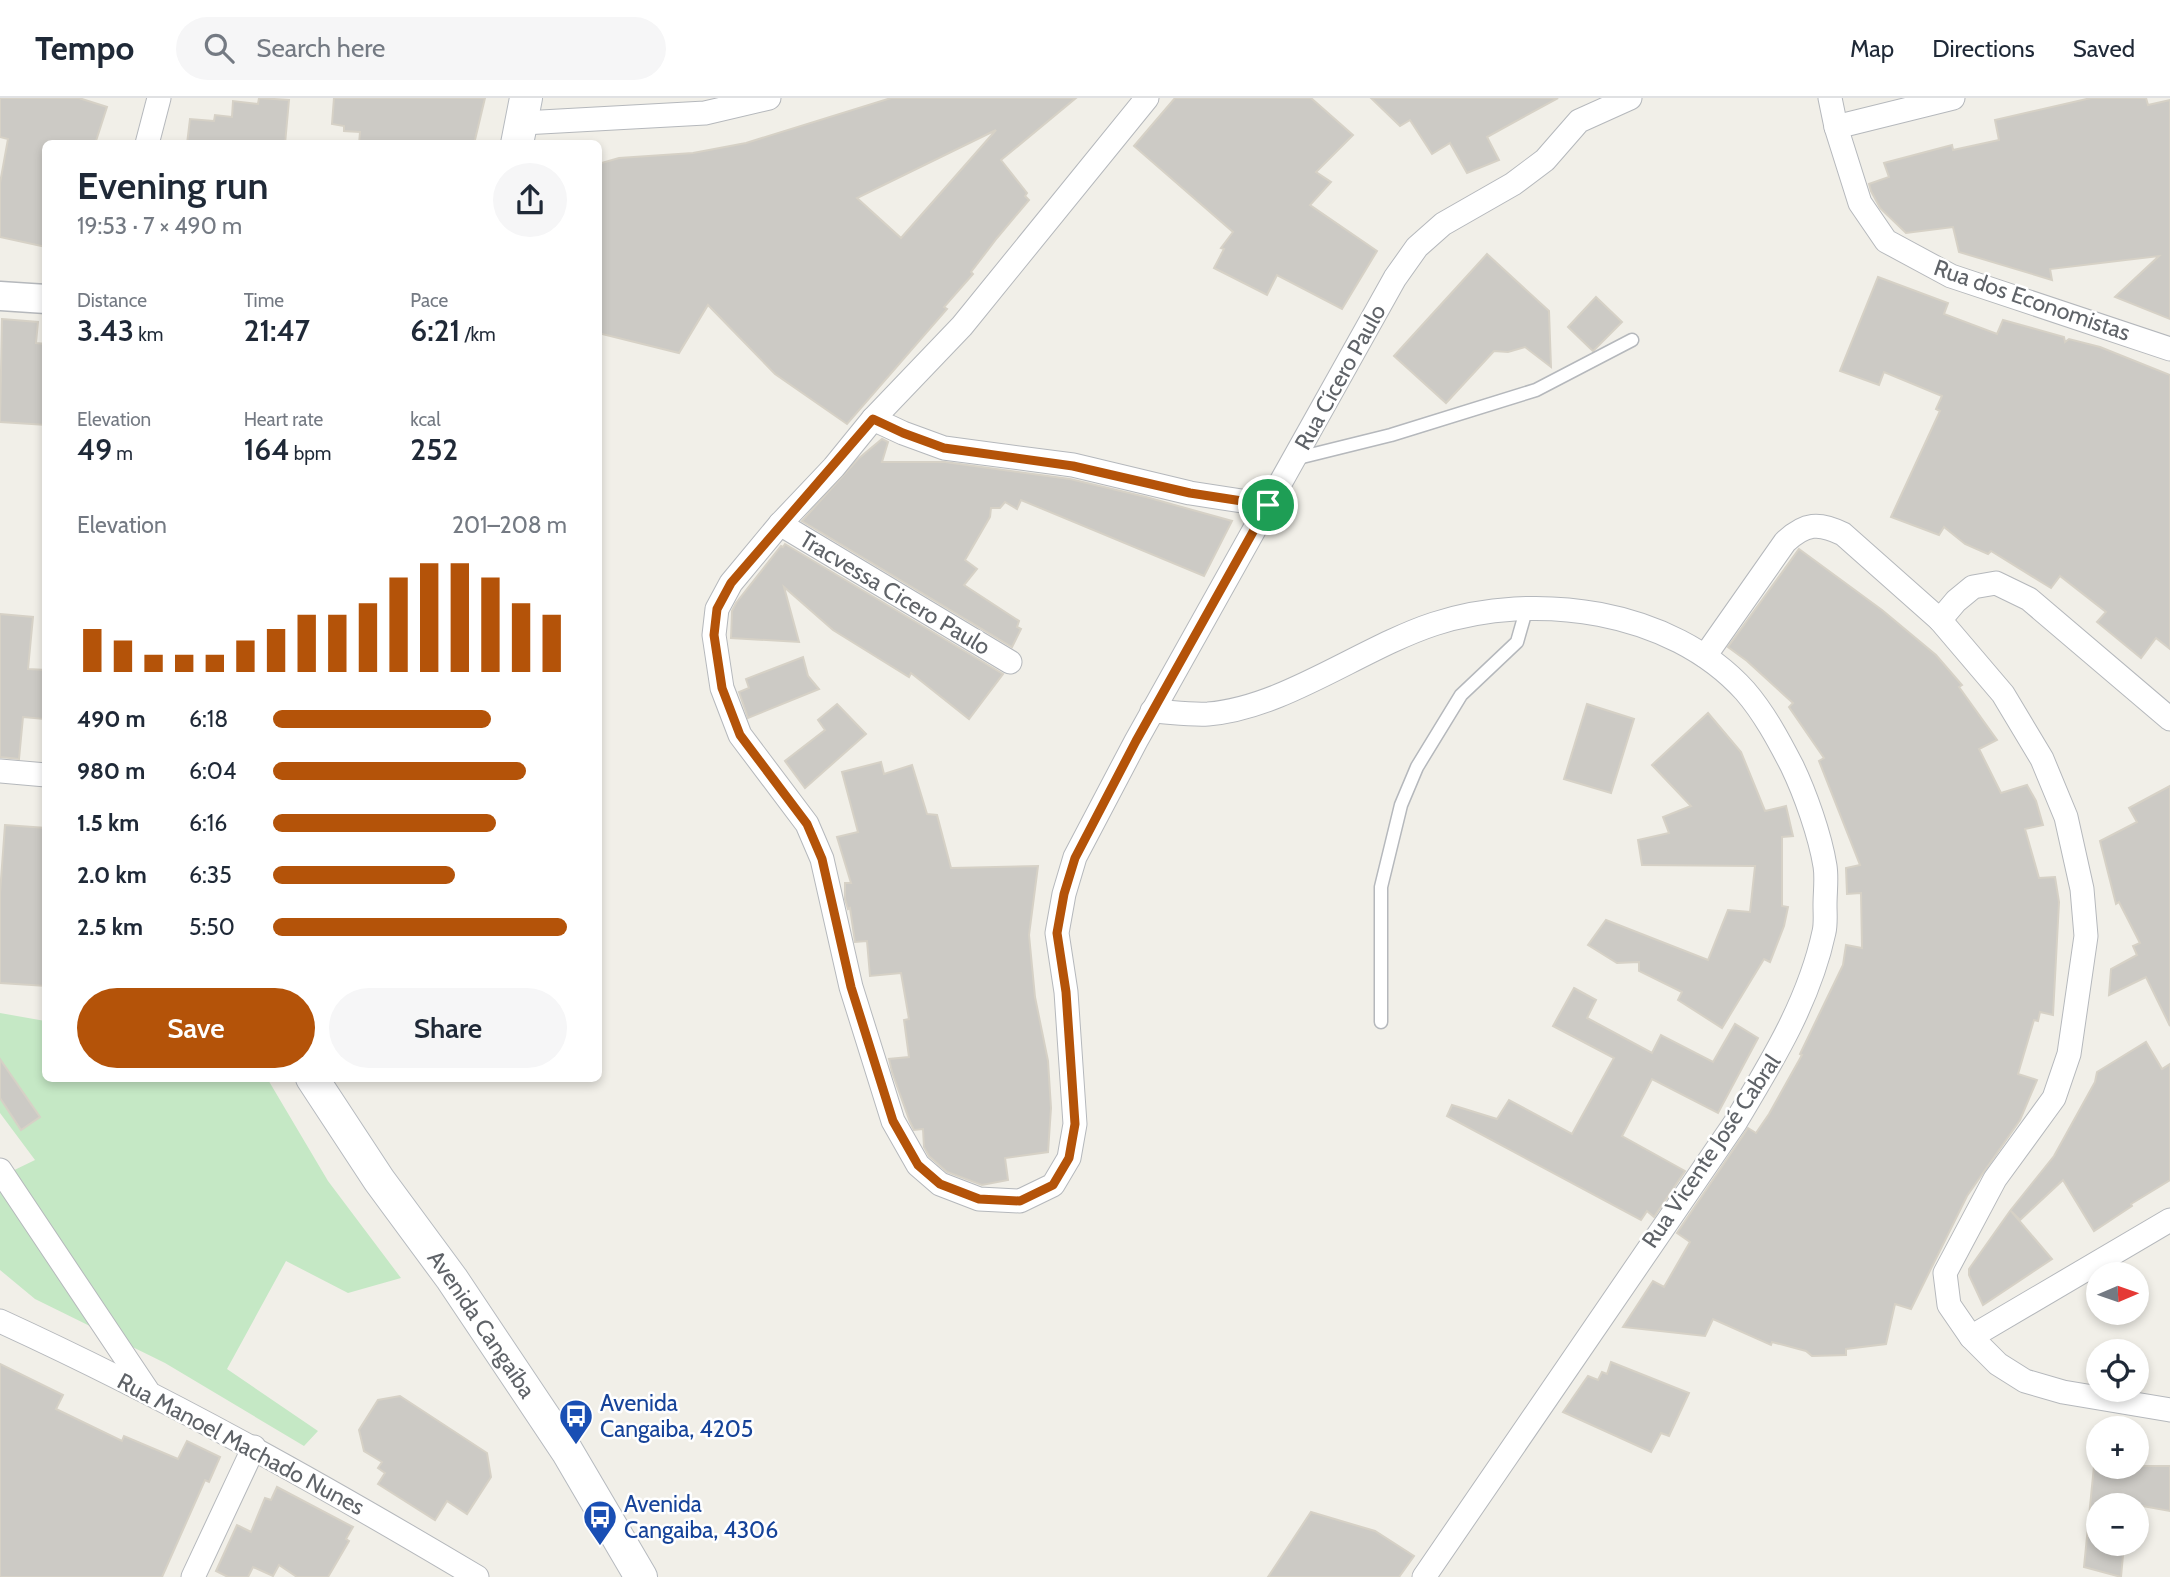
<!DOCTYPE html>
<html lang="en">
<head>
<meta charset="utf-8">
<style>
  body { margin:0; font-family:Cabin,sans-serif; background:#f6f6f7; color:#1f2937; height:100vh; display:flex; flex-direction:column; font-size:26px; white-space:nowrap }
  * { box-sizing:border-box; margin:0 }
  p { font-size:23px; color:#747a83 }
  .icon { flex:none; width:38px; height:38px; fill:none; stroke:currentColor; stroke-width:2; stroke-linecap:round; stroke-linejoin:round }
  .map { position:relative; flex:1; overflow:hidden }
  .drawer { position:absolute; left:42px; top:42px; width:560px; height:942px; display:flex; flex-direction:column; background:#fff; border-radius:10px; box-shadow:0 4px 10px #0003 }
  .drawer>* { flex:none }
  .needle { width:46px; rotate:88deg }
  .fabs { position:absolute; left:2086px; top:1164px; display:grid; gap:14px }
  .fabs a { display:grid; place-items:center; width:63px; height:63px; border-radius:50%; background:#fff; box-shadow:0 4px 10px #0003; font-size:35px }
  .pin { position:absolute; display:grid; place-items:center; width:60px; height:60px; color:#fff; margin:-30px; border:4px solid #fff; border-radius:50%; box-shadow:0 2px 7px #0007 }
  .round { display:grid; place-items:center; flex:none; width:74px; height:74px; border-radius:37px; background:#f6f6f7 }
  .overview { display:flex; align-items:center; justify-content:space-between; height:119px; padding:0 35px }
  h1 { font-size:38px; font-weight:600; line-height:52px }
  .metrics { display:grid; grid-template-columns:repeat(3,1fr); gap:10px; height:119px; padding:7px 35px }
  .metrics div { display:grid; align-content:center }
  .metrics b { font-size:30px; font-weight:600 }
  .metrics small { font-size:19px; font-weight:400 }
  .metrics p { font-size:19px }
  .chart { height:196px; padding:14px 35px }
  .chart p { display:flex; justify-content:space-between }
  .chart svg { width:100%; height:126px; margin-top:7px; stroke:#b45309; stroke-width:6 }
  .button { display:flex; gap:14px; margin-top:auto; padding:14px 35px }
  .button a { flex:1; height:80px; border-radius:42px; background:#b45309; color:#fff; font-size:28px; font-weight:600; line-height:80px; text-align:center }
  .button a+a { background:#f6f6f7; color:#1f2937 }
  ul { padding:0 35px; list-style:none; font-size:23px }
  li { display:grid; grid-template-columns:112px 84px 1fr; align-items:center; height:52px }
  li i { height:18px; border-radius:9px; background:#b45309 }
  header { display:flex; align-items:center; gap:42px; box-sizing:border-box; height:98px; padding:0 35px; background:#fff; border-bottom:2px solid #e0e1e3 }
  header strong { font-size:33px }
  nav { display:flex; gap:38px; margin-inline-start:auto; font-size:24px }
  .search { width:490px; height:63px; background:#f6f6f7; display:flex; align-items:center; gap:18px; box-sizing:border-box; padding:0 24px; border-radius:38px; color:#747a83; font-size:26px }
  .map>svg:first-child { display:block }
  .green { fill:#c5e8c5 }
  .building { fill:#cccac5; stroke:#d6d1c6; stroke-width:2; fill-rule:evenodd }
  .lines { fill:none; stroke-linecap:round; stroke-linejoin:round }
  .service-casing { stroke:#b5b8bc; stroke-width:15 }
  .minor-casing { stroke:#b5b8bc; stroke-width:25 }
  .tertiary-casing { stroke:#b5b8bc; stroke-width:31 }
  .secondary-casing { stroke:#b6babf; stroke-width:34 }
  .service { stroke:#fff; stroke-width:12 }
  .minor { stroke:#fff; stroke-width:23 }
  .tertiary { stroke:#fff; stroke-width:28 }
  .secondary { stroke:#fff; stroke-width:32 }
  .route-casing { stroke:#fff; stroke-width:14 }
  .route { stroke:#b45309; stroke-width:9 }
  .labels { text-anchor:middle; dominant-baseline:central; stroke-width:5; stroke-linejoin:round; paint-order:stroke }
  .street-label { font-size:23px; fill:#5f6368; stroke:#fff }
  .transit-label { font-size:23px; fill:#164399; stroke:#fff; text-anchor:start }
</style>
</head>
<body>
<header>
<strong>Tempo</strong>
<div class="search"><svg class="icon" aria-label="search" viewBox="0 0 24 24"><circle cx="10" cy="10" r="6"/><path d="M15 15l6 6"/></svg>Search here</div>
<nav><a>Map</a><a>Directions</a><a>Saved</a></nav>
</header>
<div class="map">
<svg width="2170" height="1479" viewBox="0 0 2170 1479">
  <rect width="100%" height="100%" fill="#f1efe8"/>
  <polygon class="green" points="0,915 45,923 46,980 267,980 328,1083 401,1180 348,1195 286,1163 227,1271 318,1333 304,1348 165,1265 35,1201 0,1172 0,1079 35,1062 0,1015"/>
  <g class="building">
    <polygon points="0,0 79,0 107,9 95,46 46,46 46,149 0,139 0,85 8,41 0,39"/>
    <polygon points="259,0 289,2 285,46 187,46 190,21 214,23 215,17 232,19 233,3 258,6"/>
    <polygon points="334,0 485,0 474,46 359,46 360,34 344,33 344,28 332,26"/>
    <path d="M 891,0 L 1076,0 L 1001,62 L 1027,95 L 1025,98 L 1029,102 L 997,140 L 971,174 L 973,176 L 944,209 L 947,211 L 847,326 L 775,276 L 708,207 L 679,255 L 598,235 L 598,66 L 619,60 L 693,55 L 746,45 ZM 996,32 L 901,140 L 857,100 Z"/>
    <polygon points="1175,0 1311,0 1353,37 1316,74 1331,84 1310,107 1377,153 1342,211 1277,177 1267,197 1214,170 1224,151 1221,150 1233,134 1134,48"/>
    <polygon points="1371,0 1558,0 1487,39 1499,62 1467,75 1450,45 1432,56 1410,22 1400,28"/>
    <polygon points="2091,0 2146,0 2148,7 2170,2 2170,221 2115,199 2159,158 2050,171 2052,182 1959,154 1953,129 1906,135 1880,110 1871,93 1869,86 1889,79 1884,65 1952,47 1953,52 1999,42 1995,22"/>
    <polygon points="1487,156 1549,213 1551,269 1525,249 1508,254 1494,253 1446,305 1394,258"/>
    <polygon points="1878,179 1948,205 1944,216 1997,236 2003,222 2064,239 2065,244 2069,241 2100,249 2170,277 2170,551 2156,540 2141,560 2097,524 2106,514 2060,478 2051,490 1991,453 1988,456 1965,446 1944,429 1939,437 1891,419 1940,313 1936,311 1942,298 1884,274 1879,287 1840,273"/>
    <polygon points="1596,199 1622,224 1593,253 1568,229"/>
    <polygon points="2,221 38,224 36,245 46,246 46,327 0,324"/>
    <polygon points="882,341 888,344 882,364 945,364 1070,381 1146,399 1232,423 1204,478 1021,402 1017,411 1005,404 1000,410 991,410 990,419 965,462 977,471 964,487 1019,523 1017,529 1021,531 1012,549 802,423 858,361"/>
    <polygon points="785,446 1003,576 969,621 911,575 909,579 833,532 784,489 799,544 731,540 732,513 736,505 781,448 783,449"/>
    <polygon points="1799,451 1882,512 1936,557 1962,587 1959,589 1997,642 1979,651 2001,695 2027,687 2036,703 2043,727 2025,731 2039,780 2055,779 2059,804 2053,917 2040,914 2038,923 2034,922 2018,976 2037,982 2020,1022 1967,1098 1911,1211 1895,1206 1886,1246 1846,1251 1846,1257 1812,1258 1806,1253 1772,1244 1771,1247 1713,1221 1705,1238 1623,1229 1653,1183 1664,1189 1690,1144 1677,1135 1748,1030 1756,1035 1769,1016 1802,957 1800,956 1843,867 1846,847 1862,850 1861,795 1847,796 1846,770 1860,767 1819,663 1824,660 1789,609 1793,605 1747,563 1728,549"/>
    <polygon points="0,516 33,519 28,571 46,572 44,621 23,619 19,661 0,659"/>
    <polygon points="803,559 808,578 819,591 748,620 739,594 749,590 746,581"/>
    <polygon points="837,606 866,636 805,690 785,663 825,632 818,622"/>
    <polygon points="1587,606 1634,621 1611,695 1564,681"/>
    <polygon points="1708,615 1741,654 1765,713 1786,708 1793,738 1782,739 1782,808 1788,809 1784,828 1770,864 1764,861 1722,930 1678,902 1682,894 1639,873 1639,864 1617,865 1588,847 1606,822 1708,862 1728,812 1750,814 1755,768 1642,767 1638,742 1669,735 1663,719 1691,708 1652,667"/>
    <polygon points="881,664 884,676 912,667 927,716 937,717 951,770 1038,768 1029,837 1035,899 1048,963 1051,1010 1048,1054 1005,1060 1008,1082 982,1087 947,1074 929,1058 924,1049 923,1031 914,1032 910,1024 892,974 889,961 909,959 904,922 909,921 901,875 870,878 867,843 855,844 850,810 848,811 845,801 845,785 851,785 837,739 858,734 842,674"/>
    <polygon points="2170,688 2170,928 2146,879 2109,897 2111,871 2137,857 2133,848 2140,845 2119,804 2116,806 2100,743 2137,724 2129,710"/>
    <polygon points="5,727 46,730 46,888 0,885 0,795"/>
    <polygon points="1574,890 1596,902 1587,920 1652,955 1661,937 1713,964 1735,926 1758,940 1718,1015 1652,981 1622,1038 1685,1073 1654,1119 1647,1113 1641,1122 1447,1018 1452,1007 1497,1021 1509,1002 1572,1036 1614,960 1553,928"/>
    <polygon points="2146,944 2162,971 2170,966 2170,1082 2131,1106 2132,1108 2094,1133 2063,1082 2020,1122 2011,1113 2052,1161 1983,1207 1969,1177 1969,1171 2010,1113 2054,1058 2095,984 2097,974"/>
    <polygon points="0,961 40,1019 21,1032 0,1000"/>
    <polygon points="1611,1264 1689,1295 1669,1338 1661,1335 1651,1354 1563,1314 1588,1278 1598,1282 1602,1274 1607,1276"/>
    <polygon points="0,1266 63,1297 56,1311 122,1343 124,1338 178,1361 187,1343 220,1359 209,1384 205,1382 162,1479 0,1479"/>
    <polygon points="400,1298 487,1355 491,1379 467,1416 447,1403 435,1422 378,1386 385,1375 378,1370 382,1364 364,1353 359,1332 378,1302"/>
    <polygon points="2094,1368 2170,1368 2170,1413 2137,1407 2098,1407 2098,1446 2124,1446 2121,1479 2084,1469"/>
    <polygon points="277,1389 353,1429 346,1441 349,1443 328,1479 297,1479 279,1467 273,1478 253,1469 248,1479 228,1479 216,1473 237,1427 251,1434 265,1400 271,1402"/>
    <polygon points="1311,1414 1375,1433 1414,1458 1399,1479 1268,1479"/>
  </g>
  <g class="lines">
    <g class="service-casing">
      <g id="service">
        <polyline points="1294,361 1391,337 1536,292 1632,242"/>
        <polyline points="1381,924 1381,789 1401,707 1417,669 1461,597 1517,544 1527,509"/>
      </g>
    </g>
    <g class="minor-casing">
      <g id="minor">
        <polyline points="1147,0 962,228 873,321 834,369 780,426 731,485 717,511 714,537 722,590 740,637 807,726 822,761 851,889 893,1023 918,1067 940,1086 979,1101 1020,1103 1053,1087 1069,1060 1075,1026 1066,894 1057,835 1064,796 1075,759 1136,643 1395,180 1417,149 1443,126 1513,86 1545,62 1579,23 1630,0"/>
        <polyline points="1830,0 1836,29 1860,105 1886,143 1951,178 2170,251"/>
        <polyline points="523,25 705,15 769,0"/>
        <polyline points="1836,29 1953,0"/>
        <polyline points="147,46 159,0"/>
        <polyline points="873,321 903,335 944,350 1073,367 1190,395 1268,407"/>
        <polyline points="780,426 1010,564"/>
        <polyline points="1940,522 1956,503 1973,489 1996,485 2029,501 2170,621"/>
        <path d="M 1705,558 L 1785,444 C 1805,425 1819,424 1843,436 L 1940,522 L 2003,596 L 2042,661 L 2066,719 L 2082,791 L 2086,838 L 2069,956 L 2054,1000 L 1995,1081 L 1945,1175 L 1949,1207 L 1971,1239 L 1998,1266 L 2025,1283 L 2063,1294 L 2170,1312"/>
        <path d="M 1152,613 C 1171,614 1190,617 1208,616 C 1284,610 1361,550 1434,526 C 1535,493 1671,511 1745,593 C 1764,615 1778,641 1792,668 C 1805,695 1820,737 1825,768 C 1827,780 1825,794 1825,807 C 1825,816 1826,826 1824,834 C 1809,904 1771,965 1735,1025 L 1424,1479"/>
        <polyline points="0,673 46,677"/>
        <polyline points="0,1072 147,1292"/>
        <path d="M 0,1223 C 166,1299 321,1386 477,1479"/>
        <polyline points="1971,1239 2170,1122"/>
        <polyline points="193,1479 254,1349"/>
      </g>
    </g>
    <g class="tertiary-casing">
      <polyline id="tertiary" points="0,198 46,201"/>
    </g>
    <g class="secondary-casing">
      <g id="secondary">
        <polyline points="517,46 526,0"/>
        <path id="s1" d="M 312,980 L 379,1082 L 452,1181 L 567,1353 L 641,1479"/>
      </g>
    </g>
    <use href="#service" class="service"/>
    <use href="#minor" class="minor"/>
    <use href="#tertiary" class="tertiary"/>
    <use href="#secondary" class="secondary"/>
  </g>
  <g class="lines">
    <g class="route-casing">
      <polygon id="route" points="873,321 903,335 944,350 1073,368 1190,395 1268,407 1136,643 1075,760 1064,796 1057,835 1066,894 1075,1026 1069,1060 1053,1087 1020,1103 979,1101 940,1086 918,1067 893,1023 851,889 822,761 807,726 740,637 722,590 714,537 717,511 731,485"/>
    </g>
    <use href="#route" class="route"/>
  </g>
  <defs>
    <g id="bus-pin" transform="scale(1.75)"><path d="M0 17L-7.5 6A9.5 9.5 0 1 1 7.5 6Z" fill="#1a4fb4" stroke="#fff"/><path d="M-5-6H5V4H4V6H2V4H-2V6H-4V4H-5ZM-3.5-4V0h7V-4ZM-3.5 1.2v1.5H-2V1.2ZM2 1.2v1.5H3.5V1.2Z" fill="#fff"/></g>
  </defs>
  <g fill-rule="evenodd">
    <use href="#bus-pin" x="576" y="1318"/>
    <use href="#bus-pin" x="600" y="1419"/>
  </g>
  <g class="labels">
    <g class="street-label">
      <text transform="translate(2032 202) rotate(19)">Rua dos Economistas</text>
      <text transform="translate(1340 279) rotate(-61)">Rua Cícero Paulo</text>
      <text transform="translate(895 495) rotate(31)">Tracvessa Cicero Paulo</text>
      <text transform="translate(1711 1053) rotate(-56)">Rua Vicente José Cabral</text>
      <text stroke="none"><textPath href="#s1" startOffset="299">Avenida Cangaíba</textPath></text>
      <text transform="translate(241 1346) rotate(28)">Rua Manoel Machado Nunes</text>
    </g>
    <g class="transit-label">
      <text x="600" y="1305">Avenida<tspan x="600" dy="26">Cangaiba, 4205</tspan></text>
      <text x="624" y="1406">Avenida<tspan x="624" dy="26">Cangaiba, 4306</tspan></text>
    </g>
  </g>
</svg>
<div class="fabs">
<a><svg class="needle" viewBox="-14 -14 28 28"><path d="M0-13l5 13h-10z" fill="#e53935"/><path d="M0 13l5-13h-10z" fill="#747a83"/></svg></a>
<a><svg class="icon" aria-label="locate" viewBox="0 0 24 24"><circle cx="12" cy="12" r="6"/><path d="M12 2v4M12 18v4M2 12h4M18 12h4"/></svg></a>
<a>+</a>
<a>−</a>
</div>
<div class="pin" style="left:1268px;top:407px;background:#1e9e55"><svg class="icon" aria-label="arrive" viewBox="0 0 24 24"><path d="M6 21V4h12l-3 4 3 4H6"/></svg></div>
<section class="drawer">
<div class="overview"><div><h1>Evening run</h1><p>19:53 · 7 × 490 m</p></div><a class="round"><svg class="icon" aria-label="share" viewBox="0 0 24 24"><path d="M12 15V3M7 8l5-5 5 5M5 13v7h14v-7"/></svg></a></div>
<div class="metrics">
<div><p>Distance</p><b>3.43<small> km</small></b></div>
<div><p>Time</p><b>21:47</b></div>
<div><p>Pace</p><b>6:21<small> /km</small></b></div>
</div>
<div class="metrics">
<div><p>Elevation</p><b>49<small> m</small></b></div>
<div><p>Heart rate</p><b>164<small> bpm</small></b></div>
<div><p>kcal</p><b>252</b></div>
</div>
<div class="chart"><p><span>Elevation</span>201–208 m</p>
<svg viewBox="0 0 160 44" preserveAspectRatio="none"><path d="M5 44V29M15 44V33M25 44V38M35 44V38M45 44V38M55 44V33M65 44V29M75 44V24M85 44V24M95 44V20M105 44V11M115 44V6M125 44V6M135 44V11M145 44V20M155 44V24"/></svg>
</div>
<ul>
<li><b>490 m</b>6:18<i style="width:74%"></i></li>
<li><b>980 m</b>6:04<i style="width:86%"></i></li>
<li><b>1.5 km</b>6:16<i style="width:76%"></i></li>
<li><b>2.0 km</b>6:35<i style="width:62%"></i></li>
<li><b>2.5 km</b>5:50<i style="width:100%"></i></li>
</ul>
<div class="button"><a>Save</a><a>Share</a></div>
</section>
</div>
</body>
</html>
